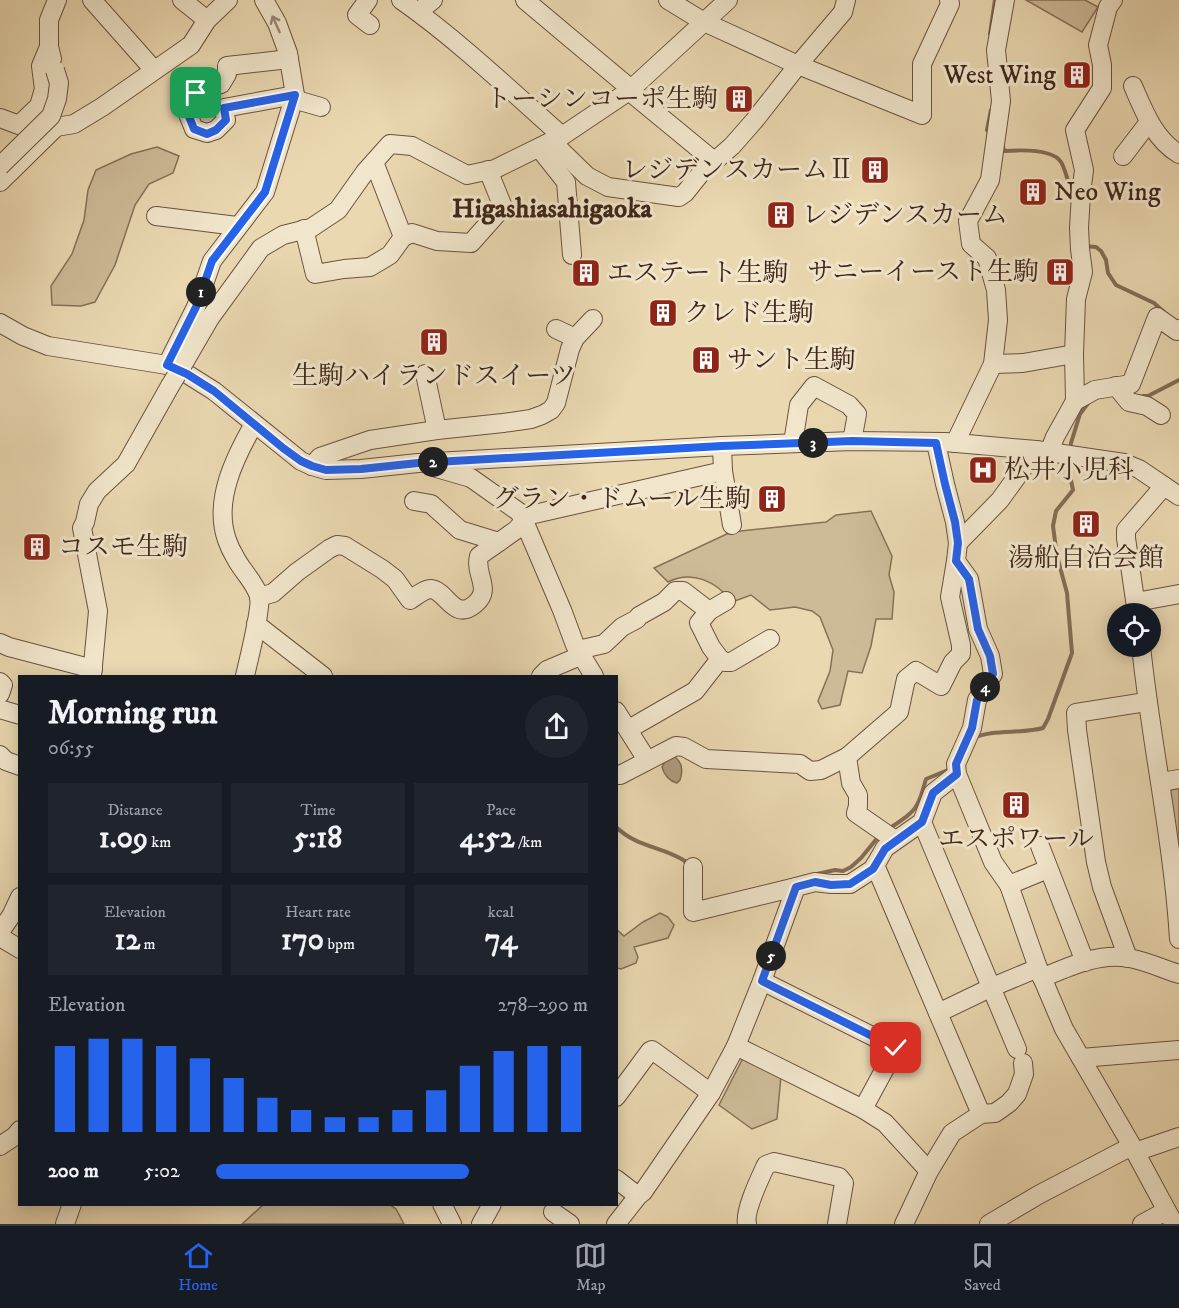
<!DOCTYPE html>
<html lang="en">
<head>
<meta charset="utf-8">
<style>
  body { margin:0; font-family:"IM FELL DW Pica","Noto Serif JP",serif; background:#20242c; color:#f1f3f6; height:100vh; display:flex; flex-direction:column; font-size:22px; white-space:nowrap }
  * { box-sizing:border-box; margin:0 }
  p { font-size:20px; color:#9ea1a6 }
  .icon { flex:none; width:33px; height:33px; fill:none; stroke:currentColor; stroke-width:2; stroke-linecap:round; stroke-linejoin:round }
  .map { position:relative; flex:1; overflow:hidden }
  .side { position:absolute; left:18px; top:675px; width:600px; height:531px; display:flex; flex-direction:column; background:#171b24; border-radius:0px; box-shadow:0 3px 15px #0003 }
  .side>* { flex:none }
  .tools { position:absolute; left:1107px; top:603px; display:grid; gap:12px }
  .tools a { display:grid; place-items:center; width:54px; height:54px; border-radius:50%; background:#171b24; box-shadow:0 3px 15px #0003; font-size:30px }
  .pin { position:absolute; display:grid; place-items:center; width:51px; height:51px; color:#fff; margin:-26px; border-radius:12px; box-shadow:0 3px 9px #0006 }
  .km { position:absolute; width:30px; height:30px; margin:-15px; border-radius:50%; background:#222; color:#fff; font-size:16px; line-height:30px; text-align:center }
  .round { display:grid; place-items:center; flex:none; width:63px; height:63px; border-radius:32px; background:#20242c }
  .overview { display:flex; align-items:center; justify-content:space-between; height:102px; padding:0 30px }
  h1 { font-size:33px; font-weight:700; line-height:45px }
  .metrics { display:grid; grid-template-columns:repeat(3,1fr); gap:9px; height:102px; padding:6px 30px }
  .metrics div { display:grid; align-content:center; border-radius:0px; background:#20242c; text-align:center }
  .metrics b { font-size:30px; font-weight:700 }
  .metrics small { font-size:16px; font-weight:400 }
  .metrics p { font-size:16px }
  .chart { height:168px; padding:12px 30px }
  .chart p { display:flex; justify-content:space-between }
  .chart svg { width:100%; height:108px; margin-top:6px; stroke:#2563eb; stroke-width:6 }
  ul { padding:0 30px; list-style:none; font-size:20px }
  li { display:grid; grid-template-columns:96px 72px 1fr; align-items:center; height:45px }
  li i { height:15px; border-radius:8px; background:#2563eb }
  .dock { display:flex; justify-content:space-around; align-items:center; height:84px; border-top:2px solid #363941; background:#171b24; font-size:16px; color:#9ea1a6 }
  .dock a { display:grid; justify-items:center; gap:3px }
  .dock .on { color:#2563eb }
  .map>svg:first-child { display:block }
  .green { fill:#cdba97; stroke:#867058; stroke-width:1.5 }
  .water { fill:#b09b7e; stroke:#836c56; stroke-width:1.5 }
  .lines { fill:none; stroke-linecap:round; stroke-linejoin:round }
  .stream { stroke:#836c56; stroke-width:4 }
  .minor-casing { stroke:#6a5240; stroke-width:20 }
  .minor { stroke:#f1e6cc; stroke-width:18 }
  .minor-bridge-casing { stroke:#6a5240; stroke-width:20; stroke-linecap:butt }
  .minor-bridge { stroke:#f1e6cc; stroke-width:18 }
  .oneway { stroke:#988673 }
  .route-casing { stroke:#fff; stroke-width:12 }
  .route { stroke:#2563eb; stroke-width:8 }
  .labels { text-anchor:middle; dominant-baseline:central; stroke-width:6; stroke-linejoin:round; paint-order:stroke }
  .poi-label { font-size:26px; fill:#3f251a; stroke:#f1e6cc; text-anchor:start }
  .neighbourhood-label { font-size:27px; font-weight:bold; fill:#3f251a; stroke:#f1e6cc }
</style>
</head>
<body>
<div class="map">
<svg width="1179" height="1224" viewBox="0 0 1179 1224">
  <rect width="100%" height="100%" fill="#ead8b1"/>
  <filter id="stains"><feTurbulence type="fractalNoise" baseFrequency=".00333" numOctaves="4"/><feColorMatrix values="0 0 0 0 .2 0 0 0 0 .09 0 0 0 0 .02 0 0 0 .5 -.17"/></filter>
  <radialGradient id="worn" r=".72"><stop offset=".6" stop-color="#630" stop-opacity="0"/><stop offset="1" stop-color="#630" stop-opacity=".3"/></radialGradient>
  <g class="green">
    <polygon points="1026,0 1085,0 1098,7 1082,32"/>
    <polygon points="157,147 179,156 173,173 149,184 135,205 115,265 95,302 81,306 52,305 51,286 72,254 84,220 88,190 96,170 131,154"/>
    <path d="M 871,511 L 892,556 L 889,575 L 894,592 L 892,619 L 876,619 L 871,646 L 862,673 L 848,671 L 840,705 L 822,709 L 818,701 L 830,671 L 833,650 L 820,617 L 812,611 L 795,607 L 770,610 L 751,595 L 732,602 C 716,581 692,570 668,582 L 654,568 L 731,532 L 826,522 L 836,515 Z"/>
    <polygon points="1179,786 1179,862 1169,793 1173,787"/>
    <polygon points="660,913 668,917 674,925 668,938 634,947 638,957 636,963 621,969 617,968 617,930 624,936 643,922"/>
    <polygon points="744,1056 781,1076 777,1119 752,1129 719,1105"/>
    <polygon points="263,1205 390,1205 396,1209 404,1224 242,1224"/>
  </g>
  <path class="water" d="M 675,757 C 683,763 683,771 680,780 L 677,783 C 669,781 664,774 662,767 C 665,761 668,758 675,757 Z"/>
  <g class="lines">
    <g class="stream">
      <polyline points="990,34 995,0"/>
      <polyline points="991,110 987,130 991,134"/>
      <path d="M 1002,146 L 1005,151 C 1019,150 1052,148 1061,162 C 1066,170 1070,189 1073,199"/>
      <polyline points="1084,246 1096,247 1101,251 1106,260 1108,273 1116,285 1154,303 1164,312"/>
      <polyline points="1143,396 1148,396 1179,380"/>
      <polyline points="1070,450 1071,443 1080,414 1089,402"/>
      <path d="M 974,738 C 991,729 1022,734 1043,728 L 1048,719 L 1072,653 L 1067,593 L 1057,556 L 1053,526 L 1056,511 L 1073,490 L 1068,466 L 1069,460"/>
      <path d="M 616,827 C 638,848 662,846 685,861 L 687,867"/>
      <path d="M 890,828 C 917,810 917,810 926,779 L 948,770 L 950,767"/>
      <polyline points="817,874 835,870 843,871 851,867 861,858 879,836"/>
    </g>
    <g class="minor-casing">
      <g id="minor">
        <polyline points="92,0 154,70"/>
        <polyline points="182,0 207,20"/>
        <polyline points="368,0 357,15 370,25"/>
        <path d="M 401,0 C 458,40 510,90 562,136"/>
        <polyline points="525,0 631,89"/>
        <polyline points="668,0 704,22 798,65 922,115 922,64 950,4 949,0"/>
        <polyline points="418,12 433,0"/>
        <polyline points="52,59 49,47 49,20 57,0"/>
        <path d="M 289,59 L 227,66 L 227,74 L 221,84 C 195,91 197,90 188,114 L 194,129 L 207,133 L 216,130 L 226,120 L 224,108 L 295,95"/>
        <path d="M 1133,86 C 1144,111 1154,139 1179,154"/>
        <polyline points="629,91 714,161"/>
        <polyline points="293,99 321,107"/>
        <polyline points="34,111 56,127 74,124 102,107 191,45 207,20 228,0"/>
        <polyline points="0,118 19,125 39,106 44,89 41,66 49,47"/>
        <polyline points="552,142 587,176 608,187 679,197 685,193 701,173 732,146 754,121 798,65 843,12 846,0"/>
        <polyline points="539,148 566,182 572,255"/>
        <polyline points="1123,156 1149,122"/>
        <polyline points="374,162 403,237"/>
        <polyline points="0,182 56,127"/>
        <polyline points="156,216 237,226"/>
        <polyline points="304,229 315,274 344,269 370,267 390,255 403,237 412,233 437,241 471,243 503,207 488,170"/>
        <polyline points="0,323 23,336 48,346 167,365 187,374 214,391 301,461 312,466 326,470 361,469 418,463 722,446 852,441 945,442 1036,450 1124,463 1139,469 1179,496"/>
        <polyline points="556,329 575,338"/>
        <polyline points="185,361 210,318 261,248 283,235 311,228 338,210 365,172 390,144 412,146 467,175 495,169 562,136 629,91 728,0"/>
        <polyline points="993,364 1023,363 1074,354"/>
        <polyline points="167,365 196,307 212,261 265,192 295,95 288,53 277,23 264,0"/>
        <polyline points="425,374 437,430"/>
        <polyline points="1116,386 1129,402 1147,406 1161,415"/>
        <polyline points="1075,401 1095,390 1131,384 1157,317 1177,331 1179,329"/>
        <polyline points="793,443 799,405 814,386 849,405 857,414 852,441"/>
        <polyline points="955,443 993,364 998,320 996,290 987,258 971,244 968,221 990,180 1001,101 996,50 1005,0"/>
        <polyline points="1049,452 1055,437 1075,401 1074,354 1076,299 1083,272 1080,249 1079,228 1081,194 1084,170 1075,130 1102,88 1102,65 1098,45 1108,7 1113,0"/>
        <polyline points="312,466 320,457 370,440 437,430 503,423 531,419 542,415 551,410 556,403 570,349 575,338 593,319"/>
        <polyline points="433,467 471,478 519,512 524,521 562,610 575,645 594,676"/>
        <polyline points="723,471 732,525"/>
        <polyline points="414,501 431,504 460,530 499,542"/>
        <polyline points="958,543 1000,500 1036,450"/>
        <path d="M 259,597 L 273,593 L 297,572 L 329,549 L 337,545 L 345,546 L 382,569 L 395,579 L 410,600 C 416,596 425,589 431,589 C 447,591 454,622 475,604 C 493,589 474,575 479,556 L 516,530 L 530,515 L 723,471 L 722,446"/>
        <polyline points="1136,602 1179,594"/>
        <polyline points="709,611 699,623 711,647 720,659"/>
        <polyline points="1137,614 1126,538 1126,530 1164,486"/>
        <polyline points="256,624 323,676"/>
        <polyline points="0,643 9,647 93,669"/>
        <path d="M 1141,646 C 1151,744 1173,840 1179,939"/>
        <polyline points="578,650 604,644 622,627 637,619 639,616 664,602 675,591 683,591 709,611 726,601"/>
        <polyline points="92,676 98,611 82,528 85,522 89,504 97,491 126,464 170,386"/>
        <path d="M 245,676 C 248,662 262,608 259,596 C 254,581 242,571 235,557 C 232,552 229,546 227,540 C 213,501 235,457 254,424"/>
        <polyline points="541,676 547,670 580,656"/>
        <polyline points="0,682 3,685 0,694"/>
        <polyline points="0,709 20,715"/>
        <polyline points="616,711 647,760"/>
        <polyline points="629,729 695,691 720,659 725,662 731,662 770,639"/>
        <polyline points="0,755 6,761 20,766"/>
        <polyline points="847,757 851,783 858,795 858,806 856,813 895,840"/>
        <polyline points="957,774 993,862 1009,885 1038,968"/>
        <polyline points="616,775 620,775 676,746 684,747 706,759 800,764 810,771 821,770 847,757 899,712 906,679 916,671 941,686 953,662 961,654 961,645 950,597 956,561"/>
        <polyline points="1161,782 1179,779"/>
        <polyline points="922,822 1017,1049"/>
        <polyline points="1040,846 1085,962"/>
        <polyline points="875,865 981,1114"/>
        <polyline points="693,867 693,912 796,887"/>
        <polyline points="1009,885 1048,869"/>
        <polyline points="0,932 11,916 20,897"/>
        <polyline points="0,937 20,949"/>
        <polyline points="1128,958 1102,887 1096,862 1077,730 1076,713 1146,702"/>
        <path d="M 1042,978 C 1068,967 1100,952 1129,958 C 1146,961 1163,969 1179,974"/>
        <polyline points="762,981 896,1048 863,1109"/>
        <polyline points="938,1013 990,988 1038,968 1064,1029 1132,1146 1174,1224"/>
        <polyline points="736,1046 863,1109 885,1123 929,1171"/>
        <polyline points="1081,1058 1179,1050"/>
        <polyline points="616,1097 650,1051 652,1050 711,1093"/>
        <polyline points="0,1146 15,1136 20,1130"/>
        <polyline points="1135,1152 1179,1137"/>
        <polyline points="616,1179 638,1196"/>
        <polyline points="442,1204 452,1224"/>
        <polyline points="553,1212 570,1224"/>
        <polyline points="65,1224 72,1204"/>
        <polyline points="481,1224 492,1204"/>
        <polyline points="616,1224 638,1196 643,1192 711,1093 736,1046 762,981 796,887 815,882 831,884 850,884 873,869 885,848 922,822 933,793 957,774 956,764 972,728 977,700 993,674 990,656 978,629 969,579 956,561 958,543 955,522 945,484 936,443"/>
        <path d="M 747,1224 C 744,1211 760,1178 766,1165 L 774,1162 L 839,1177 L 844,1183 L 837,1224"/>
        <polyline points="904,1224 929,1171 952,1133 981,1114 995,1113 1009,1103 1017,1094 1024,1074 1023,1063"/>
        <polyline points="989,1224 1040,1194 1132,1146"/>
        <polyline points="1142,1224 1166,1211"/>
      </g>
    </g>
    <use href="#minor" class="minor"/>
    <g class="minor-bridge-casing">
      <g id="minor-bridge">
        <polyline points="0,166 51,116 57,99 59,83 55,70"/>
        <polyline points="170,386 185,361"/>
      </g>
    </g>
    <use href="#minor-bridge" class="minor-bridge"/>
  </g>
  <defs><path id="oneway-shaft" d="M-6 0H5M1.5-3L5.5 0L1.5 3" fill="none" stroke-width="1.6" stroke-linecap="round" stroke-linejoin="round" transform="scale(1.5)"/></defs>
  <use class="oneway" href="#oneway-shaft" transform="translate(276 24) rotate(-114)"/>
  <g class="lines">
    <g class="route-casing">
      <polyline id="route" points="196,93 188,114 194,129 207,134 216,130 226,120 224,108 295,95 265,192 212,261 196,307 167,365 187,374 214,391 283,448 301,461 312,466 326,470 361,469 418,463 722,446 852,441 936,443 945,484 955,522 958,543 956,561 969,579 978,629 990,656 993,674 977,700 972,728 956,764 957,774 933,793 922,822 885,849 873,869 850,884 831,885 815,882 796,887 762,981 896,1048"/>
    </g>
    <use href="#route" class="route"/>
  </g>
  <defs>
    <g id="building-square" transform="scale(1.5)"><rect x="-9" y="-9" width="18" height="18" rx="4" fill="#8f2418" stroke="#f1e6cc"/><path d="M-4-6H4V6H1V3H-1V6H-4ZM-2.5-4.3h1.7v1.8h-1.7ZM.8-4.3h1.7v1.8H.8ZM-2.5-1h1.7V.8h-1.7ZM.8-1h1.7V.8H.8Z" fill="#fff"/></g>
    <g id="hospital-square" transform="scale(1.5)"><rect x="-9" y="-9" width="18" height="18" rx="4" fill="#8f2418" stroke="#f1e6cc"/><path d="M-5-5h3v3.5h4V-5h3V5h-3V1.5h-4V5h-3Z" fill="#fff"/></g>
  </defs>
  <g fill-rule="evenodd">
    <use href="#building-square" x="1077" y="75"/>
    <use href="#building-square" x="739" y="99"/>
    <use href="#building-square" x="875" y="170"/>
    <use href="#building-square" x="1033" y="192"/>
    <use href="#building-square" x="781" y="215"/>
    <use href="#building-square" x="1060" y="272"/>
    <use href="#building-square" x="586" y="273"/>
    <use href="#building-square" x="663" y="313"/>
    <use href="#building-square" x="434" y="342"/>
    <use href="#building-square" x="706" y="360"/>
    <use href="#hospital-square" x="983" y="470"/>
    <use href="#building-square" x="772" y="499"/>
    <use href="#building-square" x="1086" y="524"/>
    <use href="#building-square" x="37" y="547"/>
    <use href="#building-square" x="1016" y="805"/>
  </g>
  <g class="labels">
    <g class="poi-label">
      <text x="1056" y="75" text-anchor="end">West Wing</text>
      <text x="718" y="99" text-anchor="end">トーシンコーポ生駒</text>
      <text x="854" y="170" text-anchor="end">レジデンスカームⅡ</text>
      <text x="1054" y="192">Neo Wing</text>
      <text x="802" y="215">レジデンスカーム</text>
      <text x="1039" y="272" text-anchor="end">サニーイースト生駒</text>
      <text x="607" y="273">エステート生駒</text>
      <text x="684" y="313">クレド生駒</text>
      <text x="727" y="360">サント生駒</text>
      <text x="434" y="376" text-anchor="middle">生駒ハイランドスイーツ</text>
      <text x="1004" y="470">松井小児科</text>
      <text x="751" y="499" text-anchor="end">グラン・ドムール生駒</text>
      <text x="58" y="547">コスモ生駒</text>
      <text x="1086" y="558" text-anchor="middle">湯船自治会館</text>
      <text x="1016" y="839" text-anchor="middle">エスポワール</text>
    </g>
    <g class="neighbourhood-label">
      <text x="552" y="209">Higashiasahigaoka</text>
    </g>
  </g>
  <rect width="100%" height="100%" filter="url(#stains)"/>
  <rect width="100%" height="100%" fill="url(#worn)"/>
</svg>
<div class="tools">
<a><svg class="icon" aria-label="locate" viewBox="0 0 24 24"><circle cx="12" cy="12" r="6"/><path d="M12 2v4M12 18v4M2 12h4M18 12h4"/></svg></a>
</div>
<div class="pin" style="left:196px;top:93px;background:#1e9e55"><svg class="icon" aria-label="arrive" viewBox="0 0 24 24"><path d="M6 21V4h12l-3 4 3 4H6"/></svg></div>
<div class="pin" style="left:896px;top:1048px;background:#d93025"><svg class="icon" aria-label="check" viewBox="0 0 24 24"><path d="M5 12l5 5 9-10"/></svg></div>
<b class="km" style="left:201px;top:292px">1</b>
<b class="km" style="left:433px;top:462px">2</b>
<b class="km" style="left:813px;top:443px">3</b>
<b class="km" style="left:985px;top:687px">4</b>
<b class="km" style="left:771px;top:956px">5</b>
<section class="side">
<div class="overview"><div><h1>Morning run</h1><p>06:55</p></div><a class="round"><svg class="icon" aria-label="share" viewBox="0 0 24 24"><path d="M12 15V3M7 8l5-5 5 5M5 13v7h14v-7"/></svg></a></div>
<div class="metrics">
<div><p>Distance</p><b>1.09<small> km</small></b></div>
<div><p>Time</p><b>5:18</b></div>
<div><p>Pace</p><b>4:52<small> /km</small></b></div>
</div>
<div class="metrics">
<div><p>Elevation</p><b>12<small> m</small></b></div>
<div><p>Heart rate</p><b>170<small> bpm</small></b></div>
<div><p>kcal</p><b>74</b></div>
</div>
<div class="chart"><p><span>Elevation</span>278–290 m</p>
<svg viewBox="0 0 160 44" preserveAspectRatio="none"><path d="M5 44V9M15 44V6M25 44V6M35 44V9M45 44V14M55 44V22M65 44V30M75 44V35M85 44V38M95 44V38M105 44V35M115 44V27M125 44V17M135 44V11M145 44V9M155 44V9"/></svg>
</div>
<ul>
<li><b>200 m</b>5:02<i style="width:68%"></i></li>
</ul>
</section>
</div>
<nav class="dock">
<a class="on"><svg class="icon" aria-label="home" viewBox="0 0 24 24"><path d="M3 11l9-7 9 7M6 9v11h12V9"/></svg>Home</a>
<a><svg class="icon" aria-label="map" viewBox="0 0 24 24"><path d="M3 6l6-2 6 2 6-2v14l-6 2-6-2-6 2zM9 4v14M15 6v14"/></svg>Map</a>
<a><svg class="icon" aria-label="saved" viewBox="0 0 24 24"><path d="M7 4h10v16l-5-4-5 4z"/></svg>Saved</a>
</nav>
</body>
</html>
